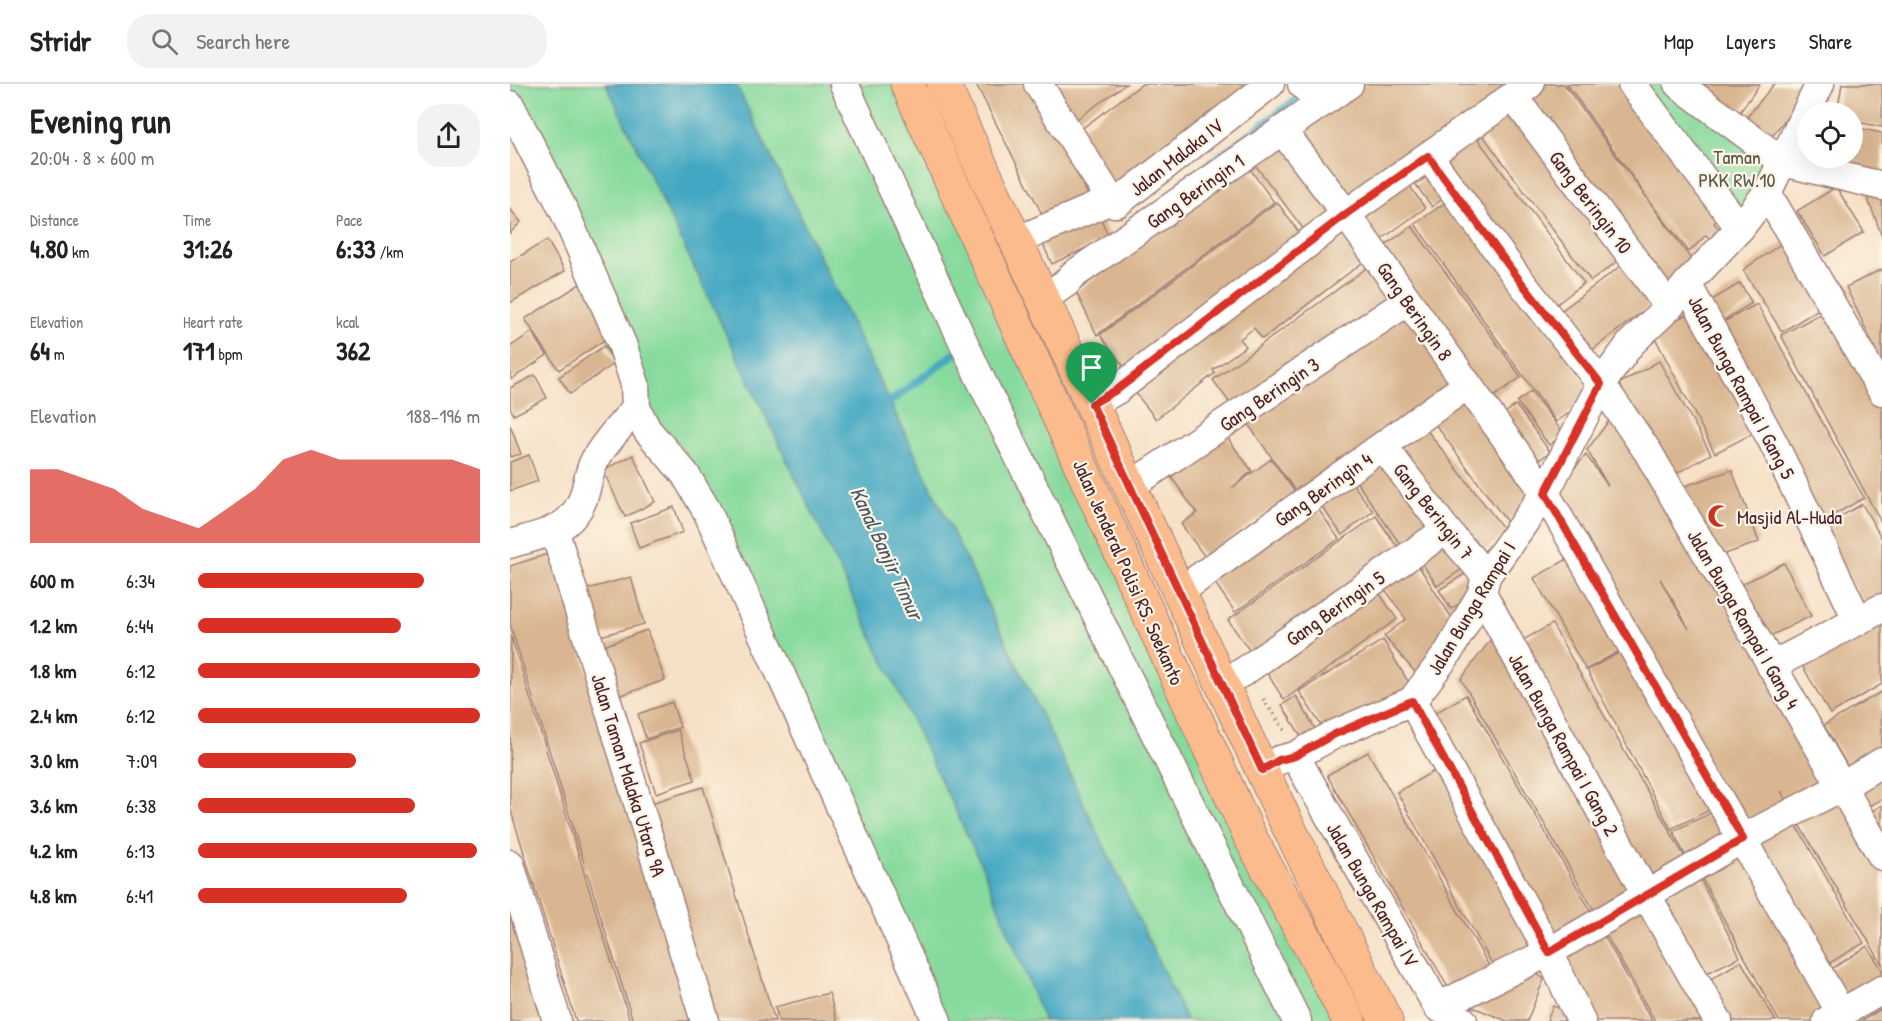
<!DOCTYPE html>
<html lang="en">
<head>
<meta charset="utf-8">
<style>
  body { margin:0; font-family:"Patrick Hand",sans-serif; background:#f2f2f2; color:#222; height:100vh; display:flex; flex-direction:column; font-size:22px; white-space:nowrap }
  * { box-sizing:border-box; margin:0 }
  p { font-size:20px; color:#767676 }
  .icon { flex:none; width:33px; height:33px; fill:none; stroke:currentColor; stroke-width:2; stroke-linecap:round; stroke-linejoin:round }
  .map { position:relative; flex:1; overflow:hidden }
  .sheet { display:flex; flex-direction:column; background:#fff; width:510px }
  .sheet>* { flex:none }
  .controls { position:absolute; left:1287px; top:18px; display:grid; gap:12px }
  .controls a { display:grid; place-items:center; width:66px; height:66px; border-radius:50%; background:#fff; box-shadow:0 6px 24px #0002; font-size:30px }
  .pin { position:absolute; display:grid; place-items:center; width:51px; height:51px; color:#fff; margin:-62px -26px; border-radius:50% 50% 50% 0; rotate:-45deg; box-shadow:0 0 6px #0007 }
  .pin .icon { rotate:45deg }
  .round { display:grid; place-items:center; flex:none; width:63px; height:63px; border-radius:24px; background:#f2f2f2 }
  .headline { display:flex; align-items:center; justify-content:space-between; height:102px; padding:0 30px }
  h1 { font-size:33px; font-weight:800; line-height:45px }
  .stats { display:grid; grid-template-columns:repeat(3,1fr); gap:9px; height:102px; padding:6px 30px }
  .stats div { display:grid; align-content:center }
  .stats b { font-size:26px; font-weight:800 }
  .stats small { font-size:16px; font-weight:400 }
  .stats p { font-size:16px }
  .chart { height:168px; padding:12px 30px }
  .chart p { display:flex; justify-content:space-between }
  .chart svg { width:100%; height:108px; margin-top:6px; fill:#d93025; opacity:.7 }
  ul { padding:0 30px; list-style:none; font-size:20px }
  li { display:grid; grid-template-columns:96px 72px 1fr; align-items:center; height:45px }
  li i { height:15px; border-radius:8px; background:#d93025 }
  header { display:flex; align-items:center; gap:36px; box-sizing:border-box; height:84px; padding:0 30px; background:#fff; border-bottom:2px solid #e0e0e0 }
  header strong { font-size:28px }
  nav { display:flex; gap:33px; margin-inline-start:auto; font-size:21px }
  .search { width:420px; height:54px; background:#f2f2f2; display:flex; align-items:center; gap:15px; box-sizing:border-box; padding:0 21px; border-radius:24px; color:#767676; font-size:22px }
  main { display:flex; flex:1; min-height:0 }
  .map>svg:first-child { display:block }
  .green { fill:#86da9d; stroke:#687c64; stroke-width:1.5 }
  .water { fill:#42a7c2; stroke:#466376; stroke-width:1.5 }
  .lines { fill:none; stroke-linecap:round; stroke-linejoin:round }
  .stream { stroke:#42a7c2; stroke-width:8 }
  .building { fill:#d9b691; fill-rule:evenodd }
  .street-casing { stroke:#a08078; stroke-width:31 }
  .primary-casing { stroke:#a08078; stroke-width:35 }
  .path { stroke:#a08078; stroke-width:4; stroke-dasharray:1.5 4.5; stroke-linecap:butt }
  .street { stroke:#fff; stroke-width:28 }
  .primary { stroke:#fbbb8d; stroke-width:33 }
  .route-casing { stroke:#fff; stroke-width:12 }
  .route { stroke:#d93025; stroke-width:8 }
  .labels { text-anchor:middle; dominant-baseline:central; stroke-width:4.5; stroke-linejoin:round; paint-order:stroke }
  .park-label { font-size:20px; fill:#5c574d; stroke:#fcf5e5 }
  .street-label { font-size:20px; fill:#4a1f2b; stroke:#fcf5e5 }
  .poi-label { font-size:20px; fill:#4a1f2b; stroke:#fcf5e5; text-anchor:start }
  .water-label { font-size:21px; font-style:italic; fill:#475567; stroke:#fcf5e5 }
</style>
</head>
<body>
<header>
<strong>Stridr</strong>
<div class="search"><svg class="icon" aria-label="search" viewBox="0 0 24 24"><circle cx="10" cy="10" r="6"/><path d="M15 15l6 6"/></svg>Search here</div>
<nav><a>Map</a><a>Layers</a><a>Share</a></nav>
</header>
<main>
<section class="sheet">
<div class="headline"><div><h1>Evening run</h1><p>20:04 · 8 × 600 m</p></div><a class="round"><svg class="icon" aria-label="share" viewBox="0 0 24 24"><path d="M12 15V3M7 8l5-5 5 5M5 13v7h14v-7"/></svg></a></div>
<div class="stats">
<div><p>Distance</p><b>4.80<small> km</small></b></div>
<div><p>Time</p><b>31:26</b></div>
<div><p>Pace</p><b>6:33<small> /km</small></b></div>
</div>
<div class="stats">
<div><p>Elevation</p><b>64<small> m</small></b></div>
<div><p>Heart rate</p><b>171<small> bpm</small></b></div>
<div><p>kcal</p><b>362</b></div>
</div>
<div class="chart"><p><span>Elevation</span>188–196 m</p>
<svg viewBox="0 0 160 44" preserveAspectRatio="none"><path d="M0 44V14L10 14L20 18L30 22L40 30L50 34L60 38L70 30L80 22L90 10L100 6L110 10L120 10L130 10L140 10L150 10L160 14V44z"/></svg>
</div>
<ul>
<li><b>600 m</b>6:34<i style="width:80%"></i></li>
<li><b>1.2 km</b>6:44<i style="width:72%"></i></li>
<li><b>1.8 km</b>6:12<i style="width:100%"></i></li>
<li><b>2.4 km</b>6:12<i style="width:100%"></i></li>
<li><b>3.0 km</b>7:09<i style="width:56%"></i></li>
<li><b>3.6 km</b>6:38<i style="width:77%"></i></li>
<li><b>4.2 km</b>6:13<i style="width:99%"></i></li>
<li><b>4.8 km</b>6:41<i style="width:74%"></i></li>
</ul>
</section>
<div class="map">
<svg width="1372" height="937" viewBox="0 0 1372 937">
  <rect width="100%" height="100%" fill="#fcf5e5"/>
  <filter id="ink" filterUnits="userSpaceOnUse"><feTurbulence type="fractalNoise" baseFrequency=".0167" numOctaves="2"/><feDisplacementMap in="SourceGraphic" scale="12" xChannelSelector="R" yChannelSelector="G"/><feConvolveMatrix kernelMatrix="1 2 1 2 8 2 1 2 1" color-interpolation-filters="sRGB"/></filter>
  <filter id="wash" filterUnits="userSpaceOnUse"><feTurbulence type="fractalNoise" baseFrequency=".008" numOctaves="4" result="noise"/><feDisplacementMap in="SourceGraphic" scale="24" xChannelSelector="R" yChannelSelector="G"/><feGaussianBlur stdDeviation="1.35" result="paint"/><feColorMatrix in="noise" values="0 0 0 0 0 0 0 0 0 0 0 0 0 0 0 0 0 1.4 0 .05"/><feComposite in="paint" operator="in"/></filter>
  <g filter="url(#wash)">
    <rect width="100%" height="100%" fill="#f6e0c6"/>
    <g class="green">
      <polygon points="0,0 397,0 839,937 427,937 223,485 137,346 0,19"/>
      <polygon points="1133,0 1155,0 1260,75 1230,130"/>
    </g>
    <polygon class="water" points="96,0 226,0 558,686 677,937 534,937 472,782"/>
    <g class="lines">
      <g class="stream">
        <polyline points="694,84 795,9"/>
        <polyline points="372,324 448,267"/>
      </g>
    </g>
    <g id="blocks">
      <g class="building">
        <polygon points="466,0 521,0 578,111 534,134"/>
        <polygon points="541,0 616,0 561,39"/>
        <polygon points="632,0 757,0 610,109 566,49"/>
        <polygon points="850,0 1005,0 838,124 784,48"/>
        <polygon points="1026,0 1054,0 1186,182 1152,206 1038,48 1039,34 1033,39 1012,11"/>
        <polygon points="1057,0 1114,0 1211,132 1204,139 1212,148 1202,157 1196,151 1179,168 1143,122"/>
        <polygon points="1177,0 1250,0 1225,35"/>
        <polygon points="1264,0 1304,0 1258,57 1234,37"/>
        <polygon points="1332,0 1372,0 1372,43 1342,37 1342,28 1327,28"/>
        <polygon points="1000,20 1113,173 1081,197 968,45"/>
        <polygon points="1342,43 1372,49 1372,96 1298,74 1342,74"/>
        <polygon points="961,46 1074,199 1038,227 923,74"/>
        <polygon points="776,60 826,128 797,150 746,82"/>
        <polygon points="737,81 764,118 587,251 566,208"/>
        <polygon points="922,89 937,111 922,123 906,101"/>
        <polygon points="897,98 915,124 865,160 847,135"/>
        <polygon points="1353,102 1372,106 1372,152"/>
        <polygon points="1326,103 1354,148 1315,172 1287,127"/>
        <polygon points="943,113 1084,311 1046,338 905,140"/>
        <polygon points="767,118 796,158 620,291 590,251"/>
        <polygon points="0,125 11,138 0,149"/>
        <polygon points="588,129 599,153 542,180 531,156"/>
        <polygon points="835,138 861,172 752,255 744,244 730,255 736,262 703,286 705,289 646,335 619,301"/>
        <polygon points="902,142 1011,293 975,319 866,168"/>
        <polygon points="1278,155 1317,220 1272,248 1233,186"/>
        <polygon points="37,156 55,187 0,219 0,178"/>
        <polygon points="865,178 890,213 728,330 703,296"/>
        <polygon points="1116,178 1146,217 1077,270 1047,230"/>
        <polygon points="1372,185 1372,279 1336,203"/>
        <polygon points="73,198 105,249 49,286 15,235"/>
        <polygon points="1230,199 1242,219 1211,238 1199,218"/>
        <polygon points="1247,220 1354,414 1311,438 1204,243"/>
        <polygon points="897,225 947,295 791,415 738,340"/>
        <polygon points="1319,225 1372,324 1372,440 1271,251"/>
        <polygon points="1185,226 1248,347 1205,369 1142,248"/>
        <polygon points="22,248 37,271 2,295 0,293 0,263"/>
        <polygon points="94,262 105,279 60,310 49,293"/>
        <polygon points="1149,277 1201,370 1157,395 1105,302"/>
        <polygon points="25,291 37,314 4,331 0,323 0,304"/>
        <polygon points="1021,307 1054,350 1039,361 1007,318"/>
        <polygon points="951,310 1028,416 997,438 920,333"/>
        <polygon points="1006,321 1040,368 1022,381 988,334"/>
        <path d="M 1107,326 L 1325,700 L 1282,724 L 1271,707 L 1281,725 L 1239,751 L 1041,411 L 1076,371 L 1098,402 L 1077,366 ZM 1150,495 L 1171,530 L 1179,545 L 1159,511 Z"/>
        <polygon points="912,340 997,449 965,474 880,365"/>
        <polygon points="0,341 11,370 0,373"/>
        <polygon points="716,352 742,387 722,404 761,375 785,408 695,473 671,440 687,429 661,393"/>
        <polygon points="873,368 928,448 897,470 841,390"/>
        <polygon points="19,371 28,397 0,407 0,378"/>
        <polygon points="123,371 145,418 115,433 93,386"/>
        <polygon points="1222,386 1249,458 1201,475 1166,405"/>
        <polygon points="839,395 863,427 832,451 808,417"/>
        <polygon points="804,419 829,455 725,528 700,492"/>
        <polygon points="1352,420 1372,455 1372,514 1356,523 1311,444"/>
        <polygon points="164,423 173,448 129,464 120,439"/>
        <polygon points="866,432 893,471 746,576 718,536"/>
        <polygon points="936,452 955,483 927,502 907,471"/>
        <polygon points="41,469 185,937 123,937 0,540 0,482"/>
        <polygon points="1066,470 1118,562 1076,586 1024,494"/>
        <polygon points="906,478 949,545 911,595 874,552 896,535 872,501"/>
        <polygon points="1274,479 1301,532 1252,556 1226,503"/>
        <polygon points="958,488 969,506 941,525 929,506"/>
        <polygon points="121,493 134,540 87,553 74,506"/>
        <polygon points="865,503 887,535 774,616 752,581"/>
        <polygon points="1372,536 1372,600 1320,630 1292,581"/>
        <polygon points="1042,540 1178,779 1138,802 1002,562"/>
        <polygon points="137,546 155,596 106,613 88,564"/>
        <polygon points="984,551 1132,812 1089,835 951,595"/>
        <polygon points="1,552 104,886 120,937 66,937 10,756 0,724"/>
        <polygon points="873,556 902,604 817,651 789,607"/>
        <polygon points="1122,562 1206,723 1161,745 1077,586"/>
        <polygon points="1371,608 1372,670 1341,688 1314,641"/>
        <polygon points="956,611 1085,834 1044,858 915,635"/>
        <polygon points="786,612 810,653 796,661 772,621"/>
        <polygon points="162,618 170,643 136,655 128,630"/>
        <polygon points="168,646 185,696 146,709 129,659"/>
        <polygon points="858,668 983,889 943,912 817,691"/>
        <polygon points="931,683 1031,864 987,889 887,708"/>
        <polygon points="1372,686 1372,715 1353,725 1341,704"/>
        <polygon points="193,703 265,937 204,937 138,720"/>
        <polygon points="1328,708 1372,782 1372,880 1285,734"/>
        <polygon points="1372,721 1372,759 1355,731"/>
        <polygon points="1211,724 1225,755 1178,777 1163,747"/>
        <polygon points="1282,734 1354,859 1311,884 1239,760"/>
        <polygon points="1234,763 1323,928 1306,937 1269,937 1188,787"/>
        <polygon points="1188,791 1230,873 1189,893 1147,815"/>
        <polygon points="0,813 41,937 0,937"/>
        <polygon points="1136,817 1204,937 1145,937 1091,842"/>
        <polygon points="1089,843 1115,889 1142,937 1085,937 1046,867"/>
        <polygon points="1357,862 1372,886 1372,896 1334,920 1314,890"/>
        <polygon points="1231,877 1266,937 1214,937 1192,900"/>
        <polygon points="1018,884 1034,895 1017,937 997,937 958,921"/>
        <polygon points="319,909 327,937 269,937 265,923"/>
        <polygon points="1043,922 1068,931 1066,937 1037,937"/>
        <polygon points="1372,925 1372,937 1351,937 1368,927"/>
      </g>
    </g>
  </g>
  <g filter="url(#ink)">
    <use href="#blocks" fill-opacity="0" stroke="#a08078" stroke-width="1.5"/>
    <g class="lines">
      <g class="street-casing">
        <g id="street">
          <polyline points="334,0 470,294 787,937"/>
          <polyline points="528,0 601,116 603,119 607,119 760,0"/>
          <polyline points="792,0 811,19"/>
          <polyline points="1122,0 1230,144"/>
          <polyline points="1168,0 1273,78 1372,102"/>
          <polyline points="1003,12 1159,223"/>
          <polyline points="0,21 55,129 112,260 125,300 126,324 137,346 175,390 197,427 427,937"/>
          <polyline points="772,46 836,130 1035,409 1331,929"/>
          <polyline points="918,72 1004,189 1091,300 1138,368 1372,772"/>
          <polyline points="1257,109 1372,307"/>
          <polyline points="506,157 601,116"/>
          <polyline points="1177,200 1264,360 1348,537"/>
          <polyline points="533,215 556,199 563,191 839,0"/>
          <polyline points="582,320 608,305 836,130 1020,0"/>
          <polyline points="873,362 936,446 976,492"/>
          <polyline points="620,402 898,217"/>
          <polyline points="44,445 195,937"/>
          <path d="M 0,460 C 19,454 46,449 60,435 C 77,418 75,400 83,380 C 91,362 113,339 126,324"/>
          <polyline points="669,508 957,301"/>
          <polyline points="972,509 1137,812 1208,937"/>
          <polyline points="1261,582 1372,524"/>
          <polyline points="712,599 733,588 936,446"/>
          <polyline points="902,617 1039,868 1071,937"/>
          <polyline points="785,672 928,923 953,937"/>
          <polyline points="752,686 769,676 785,672 825,650 902,617 938,569 972,509 976,492 1035,409 1091,300 1121,259 1159,223 1177,200 1230,144 1257,109 1310,0"/>
          <polyline points="0,780 47,937"/>
          <polyline points="928,923 1039,868 1232,755 1333,702 1372,678"/>
          <polyline points="1317,937 1372,906"/>
        </g>
      </g>
      <g class="primary-casing">
        <g id="primary">
          <polyline points="397,0 740,753 809,879 839,937"/>
          <polyline points="433,0 776,738 876,937"/>
        </g>
      </g>
      <polyline class="path" points="753,615 776,648"/>
      <use href="#street" class="street"/>
      <use href="#primary" class="primary"/>
    </g>
  </g>
  <g class="lines" filter="url(#ink)">
    <g class="route-casing">
      <polygon id="route" points="918,72 1004,189 1091,300 1035,409 1233,755 1039,868 902,617 825,650 785,672 769,676 752,686 582,320 608,305 836,130"/>
    </g>
    <use href="#route" class="route"/>
  </g>
  <defs>
    <g id="mosque-bare" transform="scale(1.8)"><path d="M3.5-4.9A6 6 0 1 0 3.5 4.9A5 5 0 1 1 3.5-4.9Z" fill="#c8321e" stroke="#fcf5e5" stroke-width="2.5" paint-order="stroke"/></g>
  </defs>
  <g fill-rule="evenodd">
    <use href="#mosque-bare" x="1209" y="432"/>
  </g>
  <g class="labels">
    <g class="park-label">
      <text x="1227" y="72">Taman<tspan x="1227" dy="23">PKK RW.10</tspan></text>
    </g>
    <g class="street-label">
      <text transform="translate(666 73) rotate(-38)">Jalan Malaka IV</text>
      <text transform="translate(685 107) rotate(-35)">Gang Beringin 1</text>
      <text transform="translate(1081 118) rotate(53)">Gang Beringin 10</text>
      <text transform="translate(905 227) rotate(55)">Gang Beringin 8</text>
      <text transform="translate(1232 303) rotate(62)">Jalan Bunga Rampai I Gang 5</text>
      <text transform="translate(759 310) rotate(-34)">Gang Beringin 3</text>
      <text transform="translate(813 405) rotate(-35)">Gang Beringin 4</text>
      <text transform="translate(924 427) rotate(52)">Gang Beringin 7</text>
      <text transform="translate(619 488) rotate(66)">Jalan Jenderal Polisi RS. Soekanto</text>
      <text transform="translate(825 524) rotate(-35)">Gang Beringin 5</text>
      <text transform="translate(961 524) rotate(-59)">Jalan Bunga Rampai I</text>
      <text transform="translate(1234 535) rotate(60)">Jalan Bunga Rampai I Gang 4</text>
      <text transform="translate(1054 660) rotate(61)">Jalan Bunga Rampai I Gang 2</text>
      <text transform="translate(119 691) rotate(73)">Jalan Taman Malaka Utara 9A</text>
      <text transform="translate(863 810) rotate(60)">Jalan Bunga Rampai IV</text>
    </g>
    <g class="poi-label">
      <text x="1227" y="432">Masjid Al-Huda</text>
    </g>
    <g class="water-label">
      <text transform="translate(377 469) rotate(65)">Kanal Banjir Timur</text>
    </g>
  </g>
</svg>
<div class="controls">
<a><svg class="icon" aria-label="locate" viewBox="0 0 24 24"><circle cx="12" cy="12" r="6"/><path d="M12 2v4M12 18v4M2 12h4M18 12h4"/></svg></a>
</div>
<div class="pin" style="left:582px;top:320px;background:#1e9e55"><svg class="icon" aria-label="arrive" viewBox="0 0 24 24"><path d="M6 21V4h12l-3 4 3 4H6"/></svg></div>
</div>
</main>
</body>
</html>
